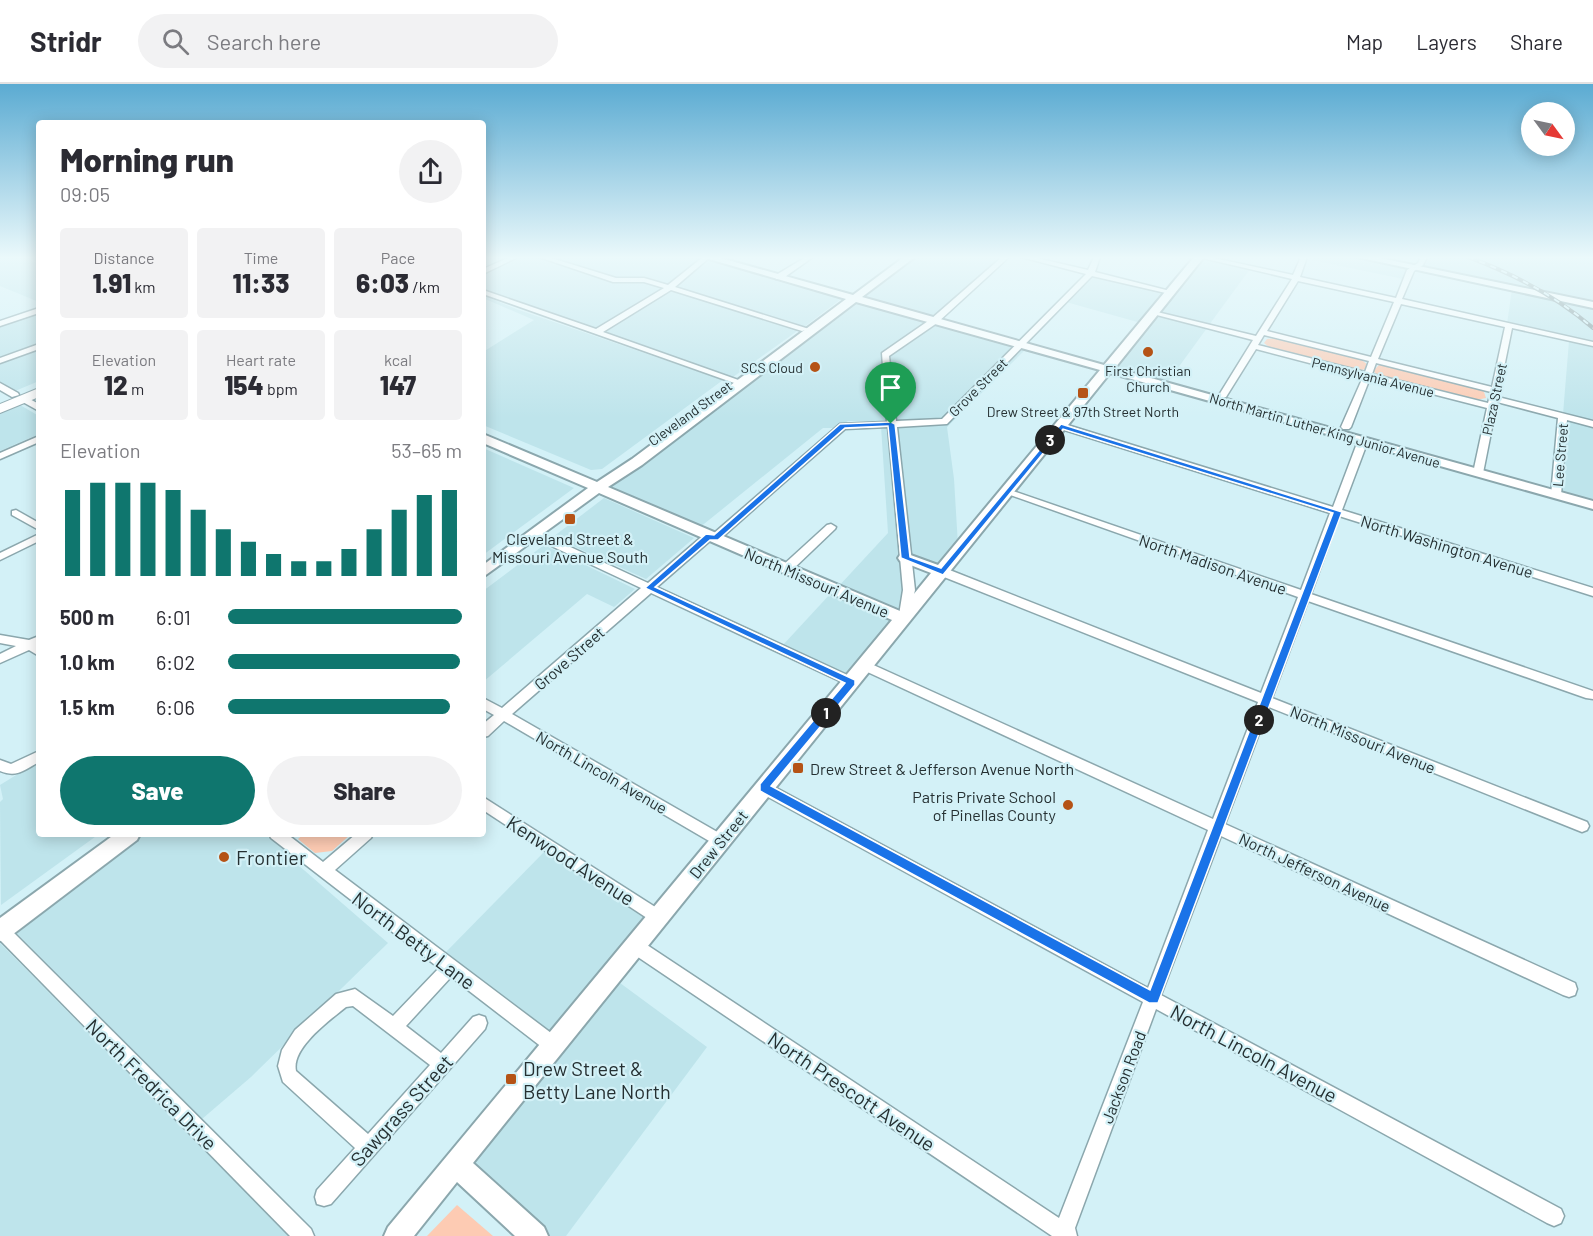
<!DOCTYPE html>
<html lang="en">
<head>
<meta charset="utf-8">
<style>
  body { margin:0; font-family:Barlow,sans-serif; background:#f2f2f3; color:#2b2b33; height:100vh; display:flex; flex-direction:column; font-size:22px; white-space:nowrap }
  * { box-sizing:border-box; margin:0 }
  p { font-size:20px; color:#7c7c81 }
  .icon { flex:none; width:33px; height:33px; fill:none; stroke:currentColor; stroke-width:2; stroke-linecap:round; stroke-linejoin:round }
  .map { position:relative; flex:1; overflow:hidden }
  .details { position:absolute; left:36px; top:36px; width:450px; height:717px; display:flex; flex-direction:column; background:#fff; border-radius:6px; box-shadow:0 3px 15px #0003 }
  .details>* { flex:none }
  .needle { width:39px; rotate:123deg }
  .tools { position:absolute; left:1521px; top:18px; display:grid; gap:12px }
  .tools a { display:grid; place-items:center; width:54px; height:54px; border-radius:50%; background:#fff; box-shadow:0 3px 15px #0003; font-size:30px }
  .pin { position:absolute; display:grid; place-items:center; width:51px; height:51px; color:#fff; margin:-62px -26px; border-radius:50% 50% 50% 0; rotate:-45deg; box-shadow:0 0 6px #0007 }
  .pin .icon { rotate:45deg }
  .km { position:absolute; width:30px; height:30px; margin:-15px; border-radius:50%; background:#222; color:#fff; font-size:16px; line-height:30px; text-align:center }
  .round { display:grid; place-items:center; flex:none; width:63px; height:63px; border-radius:32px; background:#f2f2f3 }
  .summary { display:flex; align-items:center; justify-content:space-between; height:102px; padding:0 24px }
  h1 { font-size:33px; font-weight:800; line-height:45px }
  .metrics { display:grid; grid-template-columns:repeat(3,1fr); gap:9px; height:102px; padding:6px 24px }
  .metrics div { display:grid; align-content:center; border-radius:6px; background:#f2f2f3; text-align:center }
  .metrics b { font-size:26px; font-weight:800 }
  .metrics small { font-size:16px; font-weight:400 }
  .metrics p { font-size:16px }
  .chart { height:168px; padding:12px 24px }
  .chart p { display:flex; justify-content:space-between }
  .chart svg { width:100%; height:108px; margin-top:6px; stroke:#0f766e; stroke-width:6 }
  .button { display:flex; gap:12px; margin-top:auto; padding:12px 24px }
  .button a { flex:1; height:69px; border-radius:36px; background:#0f766e; color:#fff; font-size:24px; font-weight:800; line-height:69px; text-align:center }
  .button a+a { background:#f2f2f3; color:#2b2b33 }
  ul { padding:0 24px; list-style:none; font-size:20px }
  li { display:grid; grid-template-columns:96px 72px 1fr; align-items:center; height:45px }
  li i { height:15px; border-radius:8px; background:#0f766e }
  header { display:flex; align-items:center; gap:36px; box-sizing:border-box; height:84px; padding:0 30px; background:#fff; border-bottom:2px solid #e1e1e2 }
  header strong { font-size:28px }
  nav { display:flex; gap:33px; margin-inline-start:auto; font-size:21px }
  .search { width:420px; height:54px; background:#f2f2f3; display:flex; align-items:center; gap:15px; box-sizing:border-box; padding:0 21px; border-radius:33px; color:#7c7c81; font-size:22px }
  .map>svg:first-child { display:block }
  .built { fill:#bee4eb }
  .green { fill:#fdcbb3 }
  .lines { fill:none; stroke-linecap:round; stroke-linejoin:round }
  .street-casing { stroke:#8ba7ad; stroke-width:3 }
  .secondary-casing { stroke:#8ba7ad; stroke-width:4 }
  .primary-casing { stroke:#8ba7ad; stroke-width:2 }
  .street { fill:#fff; fill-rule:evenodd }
  .secondary { fill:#fff; fill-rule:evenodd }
  .primary { fill:#fff; fill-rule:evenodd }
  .rail-casing { stroke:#7a8f93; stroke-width:4 }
  .rail { stroke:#d3f1f7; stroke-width:2; stroke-dasharray:6; stroke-linecap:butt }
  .route { fill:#1a73e8; stroke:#fff; stroke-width:1.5; fill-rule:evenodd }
  .poi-dot { fill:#b55316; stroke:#d3f1f7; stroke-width:2 }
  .labels { text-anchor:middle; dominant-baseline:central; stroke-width:4.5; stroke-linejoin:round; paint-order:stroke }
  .far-poi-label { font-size:14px; fill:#253032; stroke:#d3f1f7 }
  .far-street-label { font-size:14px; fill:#253032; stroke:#d3f1f7 }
  .poi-label { font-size:16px; fill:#253032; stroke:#d3f1f7 }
  .street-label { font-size:16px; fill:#253032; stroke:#d3f1f7 }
  .near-poi-label { font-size:20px; fill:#253032; stroke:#d3f1f7; text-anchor:start }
  .near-street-label { font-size:20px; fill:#253032; stroke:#d3f1f7 }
</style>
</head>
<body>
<header>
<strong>Stridr</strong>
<div class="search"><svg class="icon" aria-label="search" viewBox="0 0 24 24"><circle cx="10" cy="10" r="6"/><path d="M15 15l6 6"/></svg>Search here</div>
<nav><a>Map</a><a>Layers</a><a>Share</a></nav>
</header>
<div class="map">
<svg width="1593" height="1152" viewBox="0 0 1593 1152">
  <rect width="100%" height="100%" fill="#d3f1f7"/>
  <g class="built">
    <polygon points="0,173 23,173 39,180 39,218 0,202"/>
    <polygon points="519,173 536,173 614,197 642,198 665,205 596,246 483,206 483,190"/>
    <polygon points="547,173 703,173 668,202 645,195 617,194"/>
    <polygon points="914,173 1003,173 932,234 860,214"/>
    <polygon points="1313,173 1357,173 1409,184 1403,195 1312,176"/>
    <polygon points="1430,173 1593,173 1593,220 1424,183"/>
    <polygon points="1202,174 1250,185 1209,241 1158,228"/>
    <polygon points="708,175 845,212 804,243 674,204"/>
    <polygon points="1093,191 1166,208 1141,239 1066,218"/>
    <polygon points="1512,205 1593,222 1593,259 1507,240"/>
    <polygon points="671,206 800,245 733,293 602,248"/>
    <polygon points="483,211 516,225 723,296 602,385 591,386 483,341 483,268 534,236 483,214"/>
    <polygon points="857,216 929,237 881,270 887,338 848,337 835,344 823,344 699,444 604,404"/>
    <polygon points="39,228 39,260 0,275 0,242"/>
    <polygon points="1156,231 1207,244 1167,299 1114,284"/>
    <polygon points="935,239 1015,261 941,336 895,338 889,272"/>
    <polygon points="1569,257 1593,262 1593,338 1563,330"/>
    <polygon points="39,263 39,297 15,307 0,298 0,279"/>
    <polygon points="1022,263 1026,265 947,343 954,395 958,461 939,484 910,473 896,342 937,342 947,340"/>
    <polygon points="20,321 39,332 39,350 0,367 0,330"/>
    <polygon points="1568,335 1593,341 1593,419 1562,410"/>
    <polygon points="881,342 887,342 904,505 900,529 838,503 888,449"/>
    <polygon points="483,364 574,404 483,471"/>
    <polygon points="604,414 694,454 646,495 553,453"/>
    <polygon points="544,461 635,505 614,523 587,510 483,598 483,507"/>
    <polygon points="832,508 896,535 849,592 783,561"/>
    <polygon points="39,677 39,750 99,750 1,821 0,718 3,715 0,701"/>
    <polygon points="143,750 264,750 299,777 297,780 388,859 251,993 202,1035 14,847"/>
    <polygon points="545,767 648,835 552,950 445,869"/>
    <polygon points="0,859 289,1152 0,1152"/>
    <polygon points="616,896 707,963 566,1152 548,1152 468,1078"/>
  </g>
  <g class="green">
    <polygon points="1277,254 1359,274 1368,281 1366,285 1357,287 1273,266 1264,259 1267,255"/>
    <polygon points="1380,280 1478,304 1484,308 1486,314 1476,316 1380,293 1373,287"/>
    <polygon points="304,750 351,750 332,767 315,769 298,755"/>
    <polygon points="457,1121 493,1152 427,1152"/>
  </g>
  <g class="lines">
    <g class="street-casing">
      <g id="street">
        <polygon points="510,173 518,173 483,190 483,185"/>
        <polygon points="539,173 548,173 616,194 644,194 668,201 703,173 710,173 675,203 809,245 802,247 671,206 603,248 744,298 737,300 483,210 483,206 596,245 664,204 644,198 613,198"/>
        <polygon points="806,173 813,173 782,195 776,195 776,191"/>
        <polygon points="1002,173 1009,173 937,239 889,272 896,337 942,335 1086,190 1021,173 1032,173 1088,186 1094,173 1100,173 1095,188 1174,208 1170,210 1092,192 947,340 897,343 915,506 909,534 901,534 899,531 903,506 888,343 845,345 719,456 711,456 657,503 856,595 858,598 856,601 848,601 651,509 512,630 726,753 728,757 726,761 721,763 716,761 504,637 488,652 483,653 483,640 494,631 483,625 483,614 502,624 641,504 530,452 529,450 530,448 538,448 648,499 705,450 713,450 840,340 887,338 882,269 931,235"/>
        <path d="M 1198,173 L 1209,173 L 1293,191 L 1301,173 L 1307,173 L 1300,193 L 1396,214 L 1407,186 L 1418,179 L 1421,173 L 1427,173 L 1423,181 L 1414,187 L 1402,215 L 1593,258 L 1593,262 L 1512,244 L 1498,313 L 1593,337 L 1593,343 L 1567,336 L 1561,411 L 1556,414 L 1551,411 L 1558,334 L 1497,318 L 1483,389 L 1478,392 L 1473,389 L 1487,324 L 1370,294 L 1351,343 L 1349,345 L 1343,345 L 1341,343 L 1363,293 L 1256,265 L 1226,313 L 1220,313 L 1219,311 L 1253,256 L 1149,229 L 1153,227 L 1256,252 L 1292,195 ZM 1298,197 L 1394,218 L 1371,273 L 1267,247 ZM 1401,220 L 1505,243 L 1492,303 L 1378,275 ZM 1264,251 L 1369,277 L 1365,288 L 1258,261 ZM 1376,279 L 1491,308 L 1488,319 L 1372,290 Z"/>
        <polygon points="39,224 39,229 0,242 0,237"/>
        <polygon points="39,260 39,265 0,279 0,274"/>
        <polygon points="0,299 18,309 19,311 12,313 0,306"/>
        <polygon points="24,312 39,320 39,327 21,317 20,315"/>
        <polygon points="1061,339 1333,423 1356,362 1361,359 1364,360 1366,362 1342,426 1593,504 1593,512 1339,432 1311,510 1593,607 1593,615 1586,614 1308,517 1272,614 1587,738 1589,742 1587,746 1582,748 1577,746 1269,623 1225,740 1575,899 1577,905 1575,911 1569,913 1563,911 1221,752 1161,911 1561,1125 1564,1132 1561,1139 1554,1142 1547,1139 1156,925 1075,1144 1077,1152 1052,1152 629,867 627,862 629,857 635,855 641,857 1059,1134 1143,918 759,708 757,704 759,700 764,698 769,700 1148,904 1208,746 861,585 859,582 861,579 869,579 1213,735 1258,618 939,491 938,488 939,485 947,485 1261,609 1298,513 1002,408 1004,406 1010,406 1301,506 1330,429 1058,344 1056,342"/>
        <polygon points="39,352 39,358 0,375 0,369"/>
        <polygon points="16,426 39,439 39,446 12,431 12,427"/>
        <polygon points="831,440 836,443 835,445 790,488 782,488 781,485 782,482 827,441"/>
        <polygon points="39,450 39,457 0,476 0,469"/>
        <polygon points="0,551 29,556 39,552 39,572 29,566 0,579 0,570 16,562 0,559"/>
        <path d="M 39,667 L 39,678 C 24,686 17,694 0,687 L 0,676 L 11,680 Z"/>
        <polygon points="483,713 663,828 666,833 663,838 658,840 653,838 483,726"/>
        <path d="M 269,750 L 287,750 L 323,778 L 356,750 L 373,750 L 371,754 L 335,786 L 559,955 L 561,961 L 559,967 L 553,969 L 547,967 L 451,893 L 406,942 L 441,969 L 473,933 L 479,931 L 485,933 L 487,939 L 485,945 L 331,1120 L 324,1122 L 317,1120 L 315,1113 L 317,1106 L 355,1064 L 283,998 L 278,982 L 282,966 L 295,946 L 336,910 L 355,905 L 393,932 L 439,884 L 271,754 ZM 353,922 L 430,981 L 368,1050 L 296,987 C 291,964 330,936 346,923 Z"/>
        <polygon points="0,838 5,840 311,1145 314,1152 290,1152 0,856"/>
      </g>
    </g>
    <g class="secondary-casing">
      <g id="secondary">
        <path d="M 702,173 L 717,173 L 853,211 L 904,173 L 915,173 L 862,213 L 1104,281 L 1194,173 L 1204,173 L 1115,284 L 1593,417 L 1593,425 L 1110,289 L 473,1079 L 544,1143 L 548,1152 L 515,1152 L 457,1098 L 414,1152 L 384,1152 L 388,1143 L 892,536 L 599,409 L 483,493 L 483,481 L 588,404 L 483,359 L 483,350 L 597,398 L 632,375 L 846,215 ZM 856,218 L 1100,286 L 938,481 L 905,469 L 900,471 L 898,474 L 900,477 L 931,489 L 900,527 L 608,403 L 642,381 Z"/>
        <polygon points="1357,173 1375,173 1593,218 1593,224"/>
        <polygon points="115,750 140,750 137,756 8,854 0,857 0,834"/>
      </g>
    </g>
    <g class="primary-casing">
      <polygon id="primary" points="39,304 39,313 0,329 0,320"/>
    </g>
    <use href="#street" class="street"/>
    <use href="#secondary" class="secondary"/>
    <use href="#primary" class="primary"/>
    <g class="rail-casing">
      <path id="rail" d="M 1468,173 C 1514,190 1556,212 1593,244"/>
    </g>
    <use href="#rail" class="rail"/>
  </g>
  <linearGradient id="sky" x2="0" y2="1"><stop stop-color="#5babd2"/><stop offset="0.52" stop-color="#ebf9fb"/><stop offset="1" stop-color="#ebf9fb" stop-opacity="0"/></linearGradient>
  <rect width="1593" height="334" fill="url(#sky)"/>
  <path class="route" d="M 891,338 L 895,340 L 910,473 L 941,484 L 1061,340 L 1342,428 L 1158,919 L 1149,919 L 760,707 L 760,700 L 845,599 L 645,504 L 706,450 L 714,451 L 840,340 ZM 888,342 L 901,474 L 943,491 L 1063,345 L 1333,429 L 1150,906 L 771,702 L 855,601 L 855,596 L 655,503 L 710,456 L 718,456 L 845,344 Z"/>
  <g class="poi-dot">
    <circle cx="1148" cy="268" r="6"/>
    <circle cx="815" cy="283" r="6"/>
    <rect x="1077" y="303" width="12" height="12" rx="3"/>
    <rect x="564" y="429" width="12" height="12" rx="3"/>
    <rect x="792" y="678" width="12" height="12" rx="3"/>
    <circle cx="1068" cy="721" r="6"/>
    <circle cx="224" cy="773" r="6"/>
    <rect x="505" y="989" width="12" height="12" rx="3"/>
  </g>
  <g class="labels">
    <g class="far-poi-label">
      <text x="803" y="283" text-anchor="end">SCS Cloud</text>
      <text x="1148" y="286">First Christian<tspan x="1148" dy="16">Church</tspan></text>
      <text x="1083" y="327">Drew Street &amp; 97th Street North</text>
    </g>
    <g class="far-street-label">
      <text transform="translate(1373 293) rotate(14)">Pennsylvania Avenue</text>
      <text transform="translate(978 303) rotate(-45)">Grove Street</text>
      <text transform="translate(1494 315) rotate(-78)">Plaza Street</text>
      <text transform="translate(690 329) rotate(-36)">Cleveland Street</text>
      <text transform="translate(1325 346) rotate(16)">North Martin Luther King Junior Avenue</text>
      <text transform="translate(1560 371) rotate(-85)">Lee Street</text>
    </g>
    <g class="poi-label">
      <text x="570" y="454">Cleveland Street &amp;<tspan x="570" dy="18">Missouri Avenue South</tspan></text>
      <text x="810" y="684" text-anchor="start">Drew Street &amp; Jefferson Avenue North</text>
      <text x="1056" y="712" text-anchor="end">Patris Private School<tspan x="1056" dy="18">of Pinellas County</tspan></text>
    </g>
    <g class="street-label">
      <text transform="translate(1447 462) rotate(17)">North Washington Avenue</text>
      <text transform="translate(1213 480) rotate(19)">North Madison Avenue</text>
      <text transform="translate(817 498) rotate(23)">North Missouri Avenue</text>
      <text transform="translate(569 574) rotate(-41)">Grove Street</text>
      <text transform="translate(1363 655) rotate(22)">North Missouri Avenue</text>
      <text transform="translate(602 688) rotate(30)">North Lincoln Avenue</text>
      <text transform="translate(718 760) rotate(-51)">Drew Street</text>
      <text transform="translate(1315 788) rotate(25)">North Jefferson Avenue</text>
      <text transform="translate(1123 993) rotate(-69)">Jackson Road</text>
    </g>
    <g class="near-poi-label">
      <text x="236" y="773">Frontier</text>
      <text x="523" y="984">Drew Street &amp;<tspan x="523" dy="23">Betty Lane North</tspan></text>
    </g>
    <g class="near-street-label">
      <text transform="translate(571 776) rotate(33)">Kenwood Avenue</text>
      <text transform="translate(414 856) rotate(37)">North Betty Lane</text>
      <text transform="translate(1254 969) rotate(28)">North Lincoln Avenue</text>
      <text transform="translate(152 1000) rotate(45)">North Fredrica Drive</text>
      <text transform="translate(852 1007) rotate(34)">North Prescott Avenue</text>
      <text transform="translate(401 1026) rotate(-48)">Sawgrass Street</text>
    </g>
  </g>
</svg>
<div class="tools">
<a><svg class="needle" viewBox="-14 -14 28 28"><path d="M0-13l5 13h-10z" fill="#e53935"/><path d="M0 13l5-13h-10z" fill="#7c7c81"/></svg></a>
</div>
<div class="pin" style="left:891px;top:340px;background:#1e9e55"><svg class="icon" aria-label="arrive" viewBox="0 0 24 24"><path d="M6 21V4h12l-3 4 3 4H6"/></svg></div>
<b class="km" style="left:826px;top:629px">1</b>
<b class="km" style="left:1259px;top:636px">2</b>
<b class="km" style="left:1050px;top:356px">3</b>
<section class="details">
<div class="summary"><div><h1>Morning run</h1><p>09:05</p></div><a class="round"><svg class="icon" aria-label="share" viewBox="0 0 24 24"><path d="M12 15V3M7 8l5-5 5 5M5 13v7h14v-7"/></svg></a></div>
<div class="metrics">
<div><p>Distance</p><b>1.91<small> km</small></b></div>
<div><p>Time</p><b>11:33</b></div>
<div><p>Pace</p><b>6:03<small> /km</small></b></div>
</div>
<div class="metrics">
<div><p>Elevation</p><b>12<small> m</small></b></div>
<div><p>Heart rate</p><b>154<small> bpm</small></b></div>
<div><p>kcal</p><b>147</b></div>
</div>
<div class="chart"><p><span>Elevation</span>53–65 m</p>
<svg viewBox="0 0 160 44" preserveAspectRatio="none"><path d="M5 44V9M15 44V6M25 44V6M35 44V6M45 44V9M55 44V17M65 44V25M75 44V30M85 44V35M95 44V38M105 44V38M115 44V33M125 44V25M135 44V17M145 44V11M155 44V9"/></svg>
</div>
<ul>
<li><b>500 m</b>6:01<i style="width:100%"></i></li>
<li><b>1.0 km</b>6:02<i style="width:99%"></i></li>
<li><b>1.5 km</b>6:06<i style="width:95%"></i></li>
</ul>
<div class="button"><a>Save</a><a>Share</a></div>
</section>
</div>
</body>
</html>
